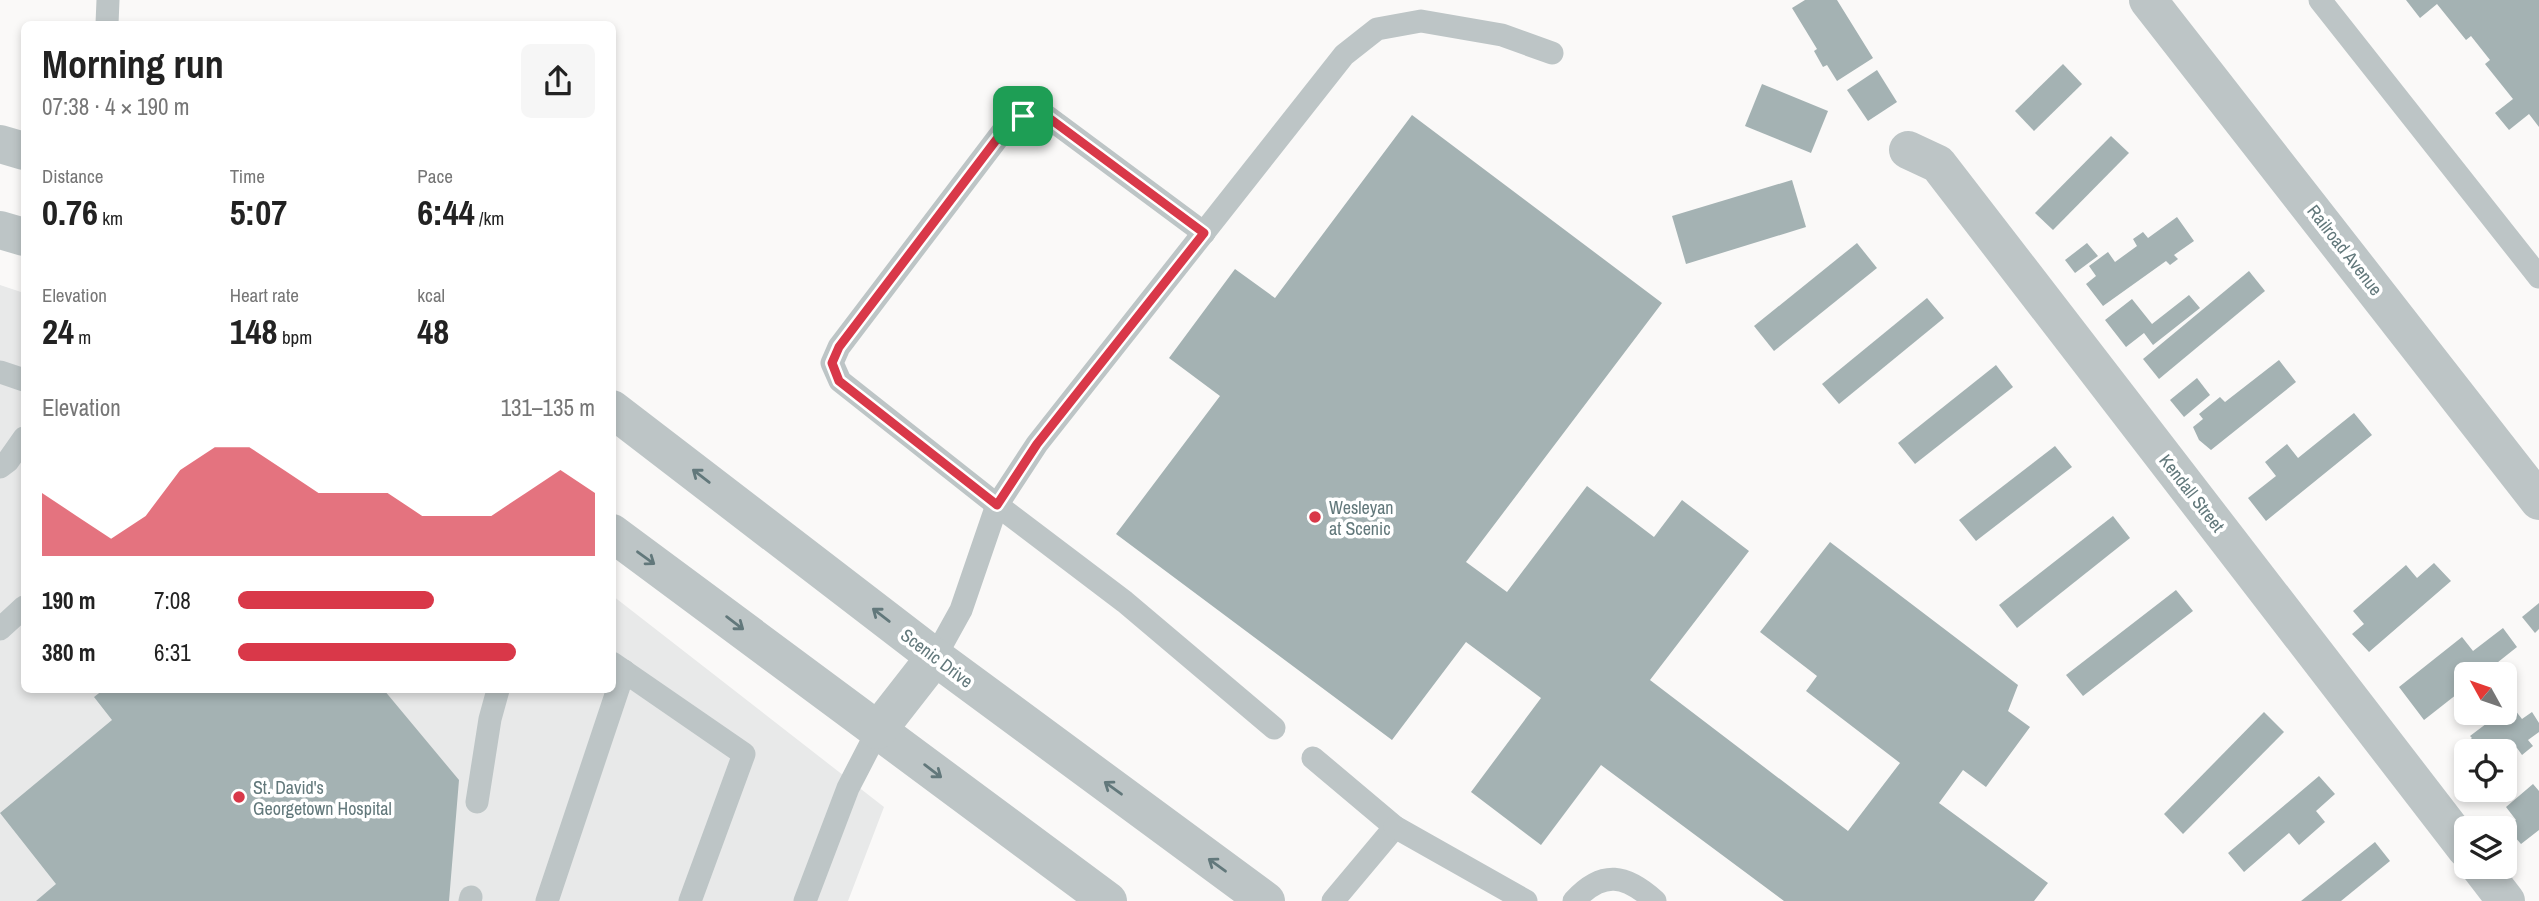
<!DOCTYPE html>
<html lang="en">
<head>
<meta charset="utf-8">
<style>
  body { margin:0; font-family:"Archivo Narrow",sans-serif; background:#f6f6f6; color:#222; height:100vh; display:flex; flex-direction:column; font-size:26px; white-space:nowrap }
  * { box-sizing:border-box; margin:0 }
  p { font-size:23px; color:#767676 }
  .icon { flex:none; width:38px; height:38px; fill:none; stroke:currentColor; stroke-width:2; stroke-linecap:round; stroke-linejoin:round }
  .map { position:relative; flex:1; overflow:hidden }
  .details { position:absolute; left:21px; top:21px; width:595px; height:672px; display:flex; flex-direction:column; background:#fff; border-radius:10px; box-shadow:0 4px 10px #0003 }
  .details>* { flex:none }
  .needle { width:46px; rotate:310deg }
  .buttons { position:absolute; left:2454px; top:662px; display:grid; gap:14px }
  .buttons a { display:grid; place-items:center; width:63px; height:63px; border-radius:10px; background:#fff; box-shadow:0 4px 10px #0003; font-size:35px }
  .pin { position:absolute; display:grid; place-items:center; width:60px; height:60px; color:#fff; margin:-30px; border-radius:14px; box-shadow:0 4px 10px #0006 }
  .round { display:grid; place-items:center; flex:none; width:74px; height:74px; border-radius:10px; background:#f6f6f6 }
  .head { display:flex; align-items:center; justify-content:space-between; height:119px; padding:0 21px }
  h1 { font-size:38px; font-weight:800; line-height:52px }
  .metrics { display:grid; grid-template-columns:repeat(3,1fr); gap:10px; height:119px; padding:7px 21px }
  .metrics div { display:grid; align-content:center }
  .metrics b { font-size:35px; font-weight:800 }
  .metrics small { font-size:19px; font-weight:400 }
  .metrics p { font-size:19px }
  .chart { height:196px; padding:14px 21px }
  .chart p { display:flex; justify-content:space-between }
  .chart svg { width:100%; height:126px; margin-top:7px; fill:#d93849; opacity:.7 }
  ul { padding:0 21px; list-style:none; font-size:23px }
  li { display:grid; grid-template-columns:112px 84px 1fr; align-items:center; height:52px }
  li i { height:18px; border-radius:9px; background:#d93849 }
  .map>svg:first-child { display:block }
  .built { fill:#e8e9e9 }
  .building { fill:#a4b2b3 }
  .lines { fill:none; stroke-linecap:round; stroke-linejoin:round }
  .service { stroke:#bdc5c6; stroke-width:23 }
  .minor { stroke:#bdc5c6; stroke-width:38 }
  .tertiary { stroke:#bdc5c6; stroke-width:38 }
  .oneway { stroke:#62787b }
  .route-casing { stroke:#fff; stroke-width:14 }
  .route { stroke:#d93849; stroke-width:9 }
  .poi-dot { fill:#d93849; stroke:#fff; stroke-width:2.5 }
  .labels { text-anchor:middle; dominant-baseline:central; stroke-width:7; stroke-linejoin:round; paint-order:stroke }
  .street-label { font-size:18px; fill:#62787b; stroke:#fff }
  .poi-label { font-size:18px; fill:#62787b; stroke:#fff; text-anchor:start }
</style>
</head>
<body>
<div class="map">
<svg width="2539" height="901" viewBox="0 0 2539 901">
  <rect width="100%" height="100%" fill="#faf9f8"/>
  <polygon class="built" points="0,285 24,293 24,690 612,690 613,596 884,807 848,901 0,901"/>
  <g class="building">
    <polygon points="1805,0 1837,0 1873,58 1837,81 1827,65 1823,67 1814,51 1817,49 1792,8"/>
    <polygon points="2406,0 2539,0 2539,127 2529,114 2509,130 2495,113 2513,99 2485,64 2490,60 2471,36 2466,40 2437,4 2420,18"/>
    <polygon points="2063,64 2082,84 2034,131 2015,111"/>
    <polygon points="1877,70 1897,102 1868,121 1847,90"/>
    <polygon points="1762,84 1828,111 1811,153 1745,126"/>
    <polygon points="1412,115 1662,303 1466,562 1507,592 1587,486 1654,537 1682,500 1749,551 1650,680 1848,831 1900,763 1806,691 1817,676 1760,632 1830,542 2018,685 2008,711 2030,727 1986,787 1963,770 1939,803 2048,883 2034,901 1784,901 1601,765 1541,845 1471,792 1541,698 1466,642 1392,740 1116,534 1220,396 1169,358 1235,269 1275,298"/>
    <polygon points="2111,136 2129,153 2053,230 2035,213"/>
    <polygon points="1792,180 1806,227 1686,264 1672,216"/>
    <polygon points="2177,217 2194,241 2174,255 2178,259 2170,265 2166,261 2103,306 2086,284 2096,276 2089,266 2108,252 2115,262 2137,246 2133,239 2143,232 2148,238"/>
    <polygon points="1857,243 1877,268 1774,351 1754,326"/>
    <polygon points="2087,243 2098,256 2075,273 2065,260"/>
    <polygon points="2249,271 2265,291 2159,379 2143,359"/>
    <polygon points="2189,295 2200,308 2153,345 2144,333 2126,347 2105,320 2132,299 2152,324"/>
    <polygon points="1927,298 1944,318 1839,404 1822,384"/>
    <polygon points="2279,360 2296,382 2211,450 2199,440 2193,427 2203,419 2199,414 2220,397 2225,402"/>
    <polygon points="1996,365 2013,387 1915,464 1898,443"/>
    <polygon points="2197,378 2210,395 2184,417 2170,400"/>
    <polygon points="2354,413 2372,435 2266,521 2248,498 2276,476 2265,462 2287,444 2298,458"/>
    <polygon points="2055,446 2072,467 1976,541 1959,520"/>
    <polygon points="2113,516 2130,538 2017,628 1999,605"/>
    <polygon points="2434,563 2451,581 2369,652 2352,634 2364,624 2353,611 2406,565 2417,578"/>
    <polygon points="2176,590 2193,611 2083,696 2066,675"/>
    <polygon points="2539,603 2539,629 2535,633 2522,617"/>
    <polygon points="2503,628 2517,647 2483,674 2466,674 2466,687 2424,720 2399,687 2462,637 2473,651"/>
    <polygon points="103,690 384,690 459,780 449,901 36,901 56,884 0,813 112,720 94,697"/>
    <polygon points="2511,705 2522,719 2532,712 2539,723 2539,732 2528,740 2533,746 2522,755 2517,748 2504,758 2504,751 2466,751 2466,772 2461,765 2465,761 2457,750 2472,738 2470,736"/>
    <polygon points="2264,712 2284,732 2183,834 2164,814"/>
    <polygon points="2319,776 2335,794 2316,811 2325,822 2299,845 2289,833 2244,872 2228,853"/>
    <polygon points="2533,784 2539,791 2539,830 2521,844 2507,828 2516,820 2506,807"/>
    <polygon points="2375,842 2390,861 2341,901 2301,901"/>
  </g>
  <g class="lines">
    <g class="service">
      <polyline points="2320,0 2539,277"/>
      <polyline points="107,24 108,0"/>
      <polyline points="1204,233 1045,115 1023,115 1003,131 839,347 832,363 840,381 997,505 1125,602 1274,728"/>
      <polyline points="0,372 24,380"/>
      <polyline points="0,467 8,461 24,438"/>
      <polyline points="0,629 24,607"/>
      <polyline points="935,657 961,610 997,505 1037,444 1344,55 1377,29 1421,21 1502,35 1552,53"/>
      <polyline points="612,663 744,754 690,901"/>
      <polyline points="1313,758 1395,827 1333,901"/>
      <polyline points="477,802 490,719 498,690"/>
      <polyline points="1395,827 1526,901"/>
      <polyline points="470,901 471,897"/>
      <polyline points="547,901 624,671"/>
      <polyline points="805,901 848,788 878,730"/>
      <path d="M 1574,901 C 1603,869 1626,875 1655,901"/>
    </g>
    <g class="minor">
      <polyline points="1908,150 1938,164 2466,849"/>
      <polyline points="2479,866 2506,901"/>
    </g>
    <g class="tertiary">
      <polyline points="2148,0 2539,501"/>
      <polyline points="0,144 24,151"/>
      <polyline points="0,230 24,237"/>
      <polyline points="612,409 935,657 1266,901"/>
      <polyline points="612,533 1108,901"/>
      <polyline points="878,730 935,657"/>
    </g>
  </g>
  <defs><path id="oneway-shaft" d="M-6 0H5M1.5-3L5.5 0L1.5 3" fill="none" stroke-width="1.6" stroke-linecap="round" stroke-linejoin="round" transform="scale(1.75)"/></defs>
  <g class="oneway">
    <use href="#oneway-shaft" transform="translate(701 476) rotate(-142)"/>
    <use href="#oneway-shaft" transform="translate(646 558) rotate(36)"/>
    <use href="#oneway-shaft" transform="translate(881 615) rotate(-142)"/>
    <use href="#oneway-shaft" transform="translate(735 623) rotate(37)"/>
    <use href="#oneway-shaft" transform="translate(933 771) rotate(37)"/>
    <use href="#oneway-shaft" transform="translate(1113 788) rotate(-144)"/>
    <use href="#oneway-shaft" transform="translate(1217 865) rotate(-144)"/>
  </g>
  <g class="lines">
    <g class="route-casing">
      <polygon id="route" points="1045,115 1204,233 1037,444 997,505 839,381 832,363 839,347 1003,131 1023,116"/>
    </g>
    <use href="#route" class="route"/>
  </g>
  <g class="poi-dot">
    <circle cx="1315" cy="517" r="7"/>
    <circle cx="239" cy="797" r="7"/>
  </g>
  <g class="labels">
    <g class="street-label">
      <text transform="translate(2345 250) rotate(52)">Railroad Avenue</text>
      <text transform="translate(2192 493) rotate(52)">Kendall Street</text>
      <text transform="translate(937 658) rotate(37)">Scenic Drive</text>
    </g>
    <g class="poi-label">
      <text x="1329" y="507">Wesleyan<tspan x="1329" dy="21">at Scenic</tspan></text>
      <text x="253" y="787">St. David's<tspan x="253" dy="21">Georgetown Hospital</tspan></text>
    </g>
  </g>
</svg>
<div class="buttons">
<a><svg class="needle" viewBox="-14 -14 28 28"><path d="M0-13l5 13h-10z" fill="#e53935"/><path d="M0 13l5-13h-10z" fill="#767676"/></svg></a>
<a><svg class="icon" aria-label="locate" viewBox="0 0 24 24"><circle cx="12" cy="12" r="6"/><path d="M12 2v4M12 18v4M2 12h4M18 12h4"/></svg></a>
<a><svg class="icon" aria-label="layers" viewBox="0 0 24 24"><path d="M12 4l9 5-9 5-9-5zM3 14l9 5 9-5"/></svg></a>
</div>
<div class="pin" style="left:1023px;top:116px;background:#1e9e55"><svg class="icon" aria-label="arrive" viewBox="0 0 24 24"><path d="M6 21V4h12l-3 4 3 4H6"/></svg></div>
<section class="details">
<div class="head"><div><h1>Morning run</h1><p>07:38 · 4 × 190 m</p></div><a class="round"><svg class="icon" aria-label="share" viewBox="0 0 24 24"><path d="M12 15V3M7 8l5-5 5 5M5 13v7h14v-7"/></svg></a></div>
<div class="metrics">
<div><p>Distance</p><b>0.76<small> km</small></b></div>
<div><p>Time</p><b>5:07</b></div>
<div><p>Pace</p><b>6:44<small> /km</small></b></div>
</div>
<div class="metrics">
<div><p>Elevation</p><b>24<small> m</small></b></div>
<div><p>Heart rate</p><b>148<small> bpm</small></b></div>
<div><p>kcal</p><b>48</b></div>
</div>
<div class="chart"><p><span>Elevation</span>131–135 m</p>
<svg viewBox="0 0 160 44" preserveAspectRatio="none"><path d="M0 44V22L10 30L20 38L30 30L40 14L50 6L60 6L70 14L80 22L90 22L100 22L110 30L120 30L130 30L140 22L150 14L160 22V44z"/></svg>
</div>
<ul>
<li><b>190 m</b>7:08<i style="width:55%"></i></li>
<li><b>380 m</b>6:31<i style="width:78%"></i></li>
</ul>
</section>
</div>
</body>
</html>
